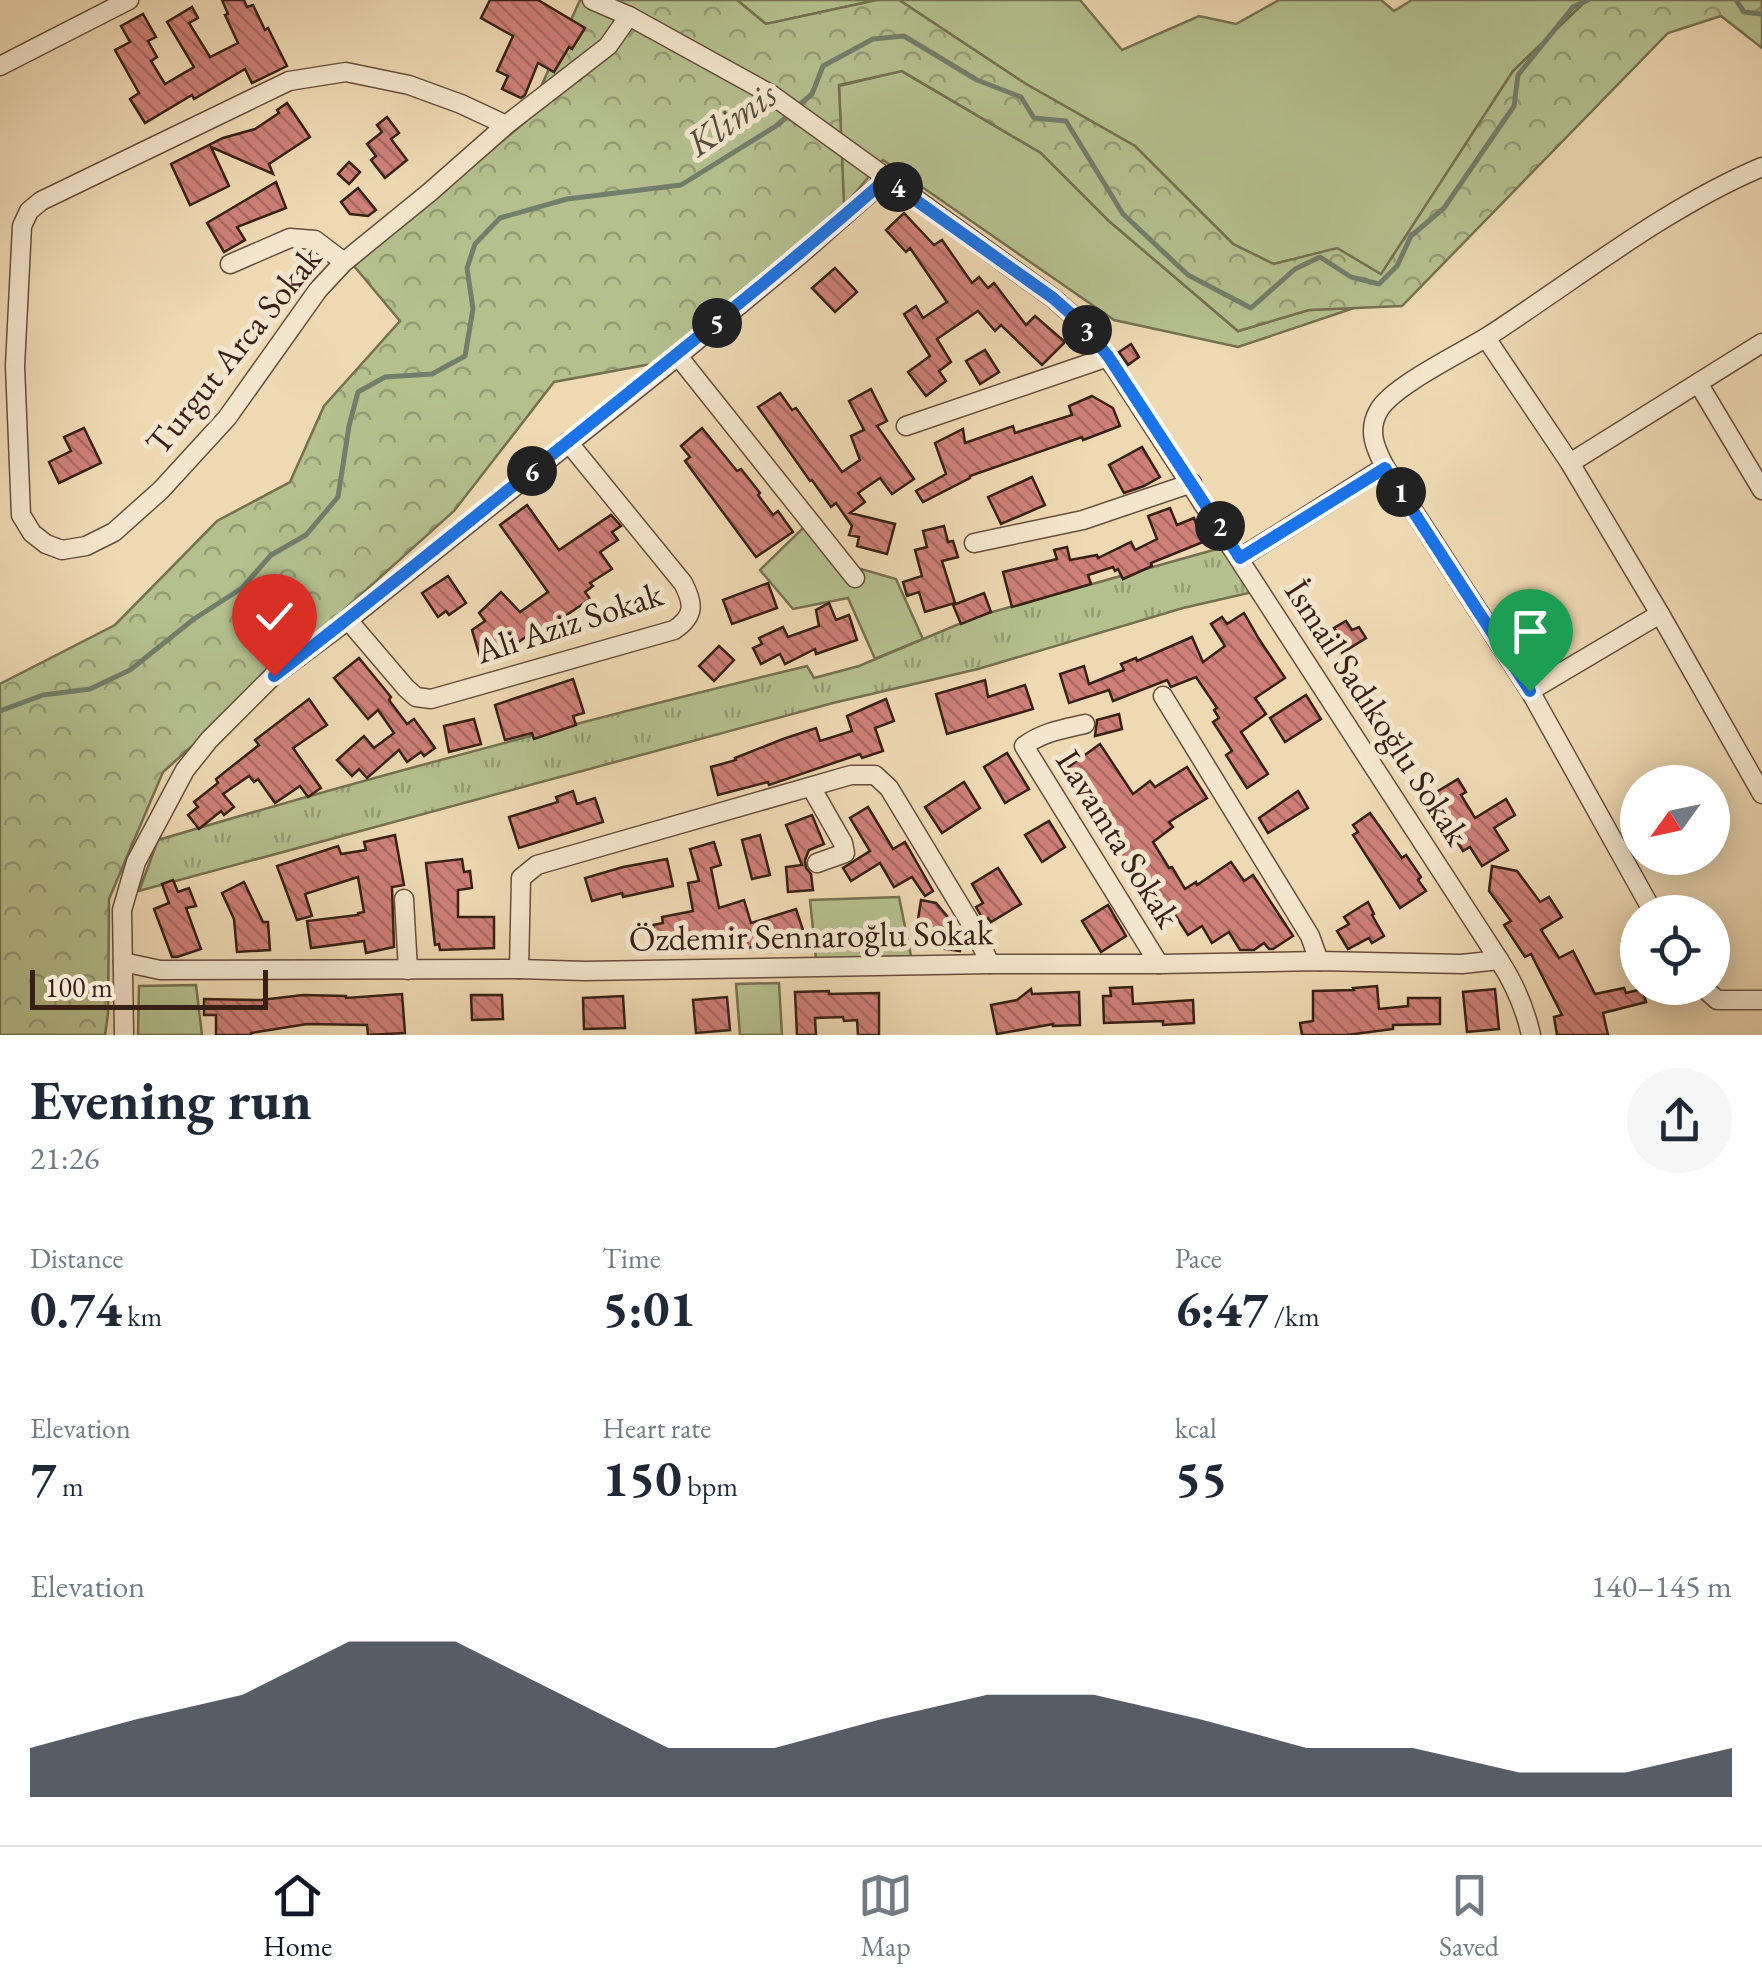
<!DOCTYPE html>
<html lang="en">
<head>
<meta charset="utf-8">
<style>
  body { margin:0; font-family:"EB Garamond",serif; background:#f6f6f7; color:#1f2937; height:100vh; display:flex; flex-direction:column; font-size:38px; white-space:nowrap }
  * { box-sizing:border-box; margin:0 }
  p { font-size:32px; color:#747a83 }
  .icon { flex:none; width:55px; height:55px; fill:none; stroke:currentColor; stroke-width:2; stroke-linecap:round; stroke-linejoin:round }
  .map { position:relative; height:1035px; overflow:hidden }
  .details { display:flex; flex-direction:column; background:#fff; flex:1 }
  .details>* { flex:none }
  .needle { width:65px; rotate:237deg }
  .tools { position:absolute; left:1620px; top:765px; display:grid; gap:20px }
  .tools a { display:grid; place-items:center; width:110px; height:110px; border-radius:50%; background:#fff; box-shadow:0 5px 25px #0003; font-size:50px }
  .scale { position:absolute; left:30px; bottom:25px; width:238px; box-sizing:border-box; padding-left:10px; border:5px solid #382016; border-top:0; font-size:28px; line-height:35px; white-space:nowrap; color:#382016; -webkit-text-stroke:8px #f4e6ce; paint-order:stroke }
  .pin { position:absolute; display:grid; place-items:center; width:85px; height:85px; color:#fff; margin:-102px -42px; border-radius:50% 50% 50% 0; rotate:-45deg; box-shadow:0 0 10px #0007 }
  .pin .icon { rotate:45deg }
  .km { position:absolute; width:50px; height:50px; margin:-25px; border-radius:50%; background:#222; color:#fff; font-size:28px; line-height:50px; text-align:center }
  .round { display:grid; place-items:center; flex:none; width:105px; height:105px; border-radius:52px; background:#f6f6f7 }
  .overview { display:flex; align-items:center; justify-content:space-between; height:170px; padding:0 30px }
  h1 { font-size:55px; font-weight:700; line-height:75px }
  .stats { display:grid; grid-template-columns:repeat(3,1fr); gap:15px; height:170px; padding:10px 30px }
  .stats div { display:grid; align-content:center }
  .stats b { font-size:50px; font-weight:700 }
  .stats small { font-size:28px; font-weight:400 }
  .stats p { font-size:28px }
  .chart { height:280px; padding:20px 30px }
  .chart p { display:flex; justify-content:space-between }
  .chart svg { width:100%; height:180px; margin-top:10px; fill:#111827; opacity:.7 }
  .tabs { display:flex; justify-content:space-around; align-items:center; height:140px; border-top:2px solid #e0e1e3; background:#fff; font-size:28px; color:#747a83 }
  .tabs a { display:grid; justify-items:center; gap:5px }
  .tabs .active { color:#111827 }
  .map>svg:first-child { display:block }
  .green { fill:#b5c08f; stroke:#767052; stroke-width:2.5 }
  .forest { fill:url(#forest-crowns); stroke:#767052; stroke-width:2.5 }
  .park { fill:url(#park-tufts); stroke:#767052; stroke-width:2.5 }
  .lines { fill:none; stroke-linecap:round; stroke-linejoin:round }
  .stream { stroke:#737d6c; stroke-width:5 }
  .building { fill:url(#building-back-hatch); stroke:#382016; stroke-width:2.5 }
  .minor-casing { stroke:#664e3d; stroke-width:21 }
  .minor { stroke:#f4e6ce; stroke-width:18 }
  .route-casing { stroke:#fff; stroke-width:20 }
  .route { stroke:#1a73e8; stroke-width:12 }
  .labels { text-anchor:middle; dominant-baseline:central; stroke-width:10; stroke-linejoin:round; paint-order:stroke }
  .street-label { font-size:35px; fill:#382016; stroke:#f4e6ce }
  .water-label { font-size:38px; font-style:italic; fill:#564e41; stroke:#f4e6ce }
</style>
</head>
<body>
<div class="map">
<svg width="1762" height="1035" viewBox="0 0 1762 1035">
  <defs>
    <pattern id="forest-crowns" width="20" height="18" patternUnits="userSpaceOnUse" patternTransform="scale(2.5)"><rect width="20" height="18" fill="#b5c08f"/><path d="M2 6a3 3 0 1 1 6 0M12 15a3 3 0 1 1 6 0" fill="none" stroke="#949c74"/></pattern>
    <pattern id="park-tufts" width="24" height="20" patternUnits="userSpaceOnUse" patternTransform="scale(2.5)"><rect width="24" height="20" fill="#b5c08f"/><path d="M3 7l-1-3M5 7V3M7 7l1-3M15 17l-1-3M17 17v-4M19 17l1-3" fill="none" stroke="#949c74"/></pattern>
    <pattern id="building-back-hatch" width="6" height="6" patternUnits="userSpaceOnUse" patternTransform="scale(2.5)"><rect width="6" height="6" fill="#ce8078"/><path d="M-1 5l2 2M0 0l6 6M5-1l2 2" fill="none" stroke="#a86861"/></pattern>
  </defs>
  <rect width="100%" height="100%" fill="#eed9b3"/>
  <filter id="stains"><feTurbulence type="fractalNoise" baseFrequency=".002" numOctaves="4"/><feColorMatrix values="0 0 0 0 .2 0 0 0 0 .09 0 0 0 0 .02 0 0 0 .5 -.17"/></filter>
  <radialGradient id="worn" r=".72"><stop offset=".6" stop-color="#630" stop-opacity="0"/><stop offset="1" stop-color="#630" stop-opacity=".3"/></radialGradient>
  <g class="green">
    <polygon points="737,0 877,0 766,24"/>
    <polygon points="899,0 1080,0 1122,50 1199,16 1236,24 1279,0 1381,0 1394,11 1412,0 1587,0 1513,71 1381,275 1337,249 1273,264 1233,244 1135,146 1026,84"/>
    <polygon points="901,71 1041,153 1109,221 1238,331 1309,310 1354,308 1238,347 1114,320 883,160 844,206 839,86"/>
    <polygon points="803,528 833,561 896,579 923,639 875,659 848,598 793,609 760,570"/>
    <polygon points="899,897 911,956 816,959 810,900"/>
    <polygon points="779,983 782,1035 740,1035 736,984"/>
    <polygon points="196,985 202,1035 138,1035 139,986"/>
  </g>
  <polygon class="forest" points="580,0 737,0 766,24 877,0 899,0 1026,84 1135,146 1233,244 1274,264 1337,248 1381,274 1513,71 1587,0 1762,0 1762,48 1721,16 1668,33 1402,306 1309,310 1238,331 1109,221 1041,153 902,71 839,85 844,206 651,364 554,382 454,511 163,772 109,899 108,1014 105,1035 0,1035 0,684 115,625 217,521 290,482 324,406 400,321 354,266 525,122"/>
  <path class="park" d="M 1224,547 L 1253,592 L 1183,608 L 978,669 L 833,703 L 139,891 L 158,840 C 373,776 590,719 807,666 L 814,678 L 859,666 L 978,616 Z"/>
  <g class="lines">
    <g class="stream">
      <polyline points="1736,0 1744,12 1762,14"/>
      <polyline points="798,106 812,94 823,66 873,39 904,36 977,80 1021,97 1034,118 1066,121 1123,214 1188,275 1251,308 1295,269 1320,257 1351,277 1379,284 1397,266 1411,236 1444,208 1514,106 1518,75 1573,7 1588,0"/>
      <polyline points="0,711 43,695 90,689 130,670 194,619 242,588 271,555 306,535 338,497 349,426 358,392 385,377 432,374 465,356 473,309 467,268 475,244 500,218 567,199 681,185 776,126 790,114"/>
    </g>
  </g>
  <g class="building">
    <polygon points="222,0 244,0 247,7 253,5 265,30 268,28 287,66 252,83 245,69 194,99 192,95 145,123 130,99 139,93 115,50 130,42 121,26 143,14 156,37 148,41 157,57 151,61 165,84 194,67 167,22 192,7 198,18 189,23 210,57 238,43 225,15 228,14"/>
    <polygon points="490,0 538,0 585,28 572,49 569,47 554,72 538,63 525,95 521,98 502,89 508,76 497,71 513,36 481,18"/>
    <polygon points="287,103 310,137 269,164 273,174 211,147 229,186 190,205 171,164 223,138 255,129 279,113 277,110"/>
    <polygon points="387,117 399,133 391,139 407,160 385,178 371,160 376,156 367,144 382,132 377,125"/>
    <polygon points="349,162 360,172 349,184 338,174"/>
    <polygon points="276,182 286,208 237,227 245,240 224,252 207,223"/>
    <polygon points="358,188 376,210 368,216 350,214 341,202"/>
    <polygon points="904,213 934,245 942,240 972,283 979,277 988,288 994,283 1026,325 1035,316 1065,342 1042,365 1001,325 995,331 978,311 937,339 951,362 939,371 946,381 926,396 908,372 930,356 904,314 916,306 923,318 947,302 910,248 906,252 886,230"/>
    <polygon points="835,268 857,292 835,312 812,288"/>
    <polygon points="1131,344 1139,357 1128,365 1119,352"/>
    <polygon points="985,350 999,372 980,384 966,361"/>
    <polygon points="871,389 887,421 877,426 914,479 892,494 880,478 858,493 865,502 850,513 895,524 887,554 857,546 859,537 849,535 852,526 836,503 831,507 812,480 810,481 758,407 780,393 792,410 796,408 842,472 860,460 851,436 864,430 849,401"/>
    <polygon points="1092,396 1113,408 1120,426 1083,440 1082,437 970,476 970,478 923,502 916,491 946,474 935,443 963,429 965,443 1013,426 1015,433 1072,415 1069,406"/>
    <polygon points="84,428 101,463 59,483 49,462 71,451 64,437"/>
    <polygon points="702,428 737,471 741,469 760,493 758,495 773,515 778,511 793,532 756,557 685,461 690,457 681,446"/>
    <polygon points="1142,447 1160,477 1144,486 1124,493 1109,465"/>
    <polygon points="1032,477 1045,505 1001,524 988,497"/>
    <polygon points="527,505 559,550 611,515 621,526 612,532 618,540 600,552 612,569 590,583 593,586 585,592 590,599 533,638 530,634 483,667 472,630 485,621 479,613 501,592 520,612 548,592 500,525"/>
    <polygon points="1170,508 1177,525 1194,518 1203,542 1151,563 1152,566 1123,579 1118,569 1115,571 1113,567 1088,575 1091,584 1012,607 1003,572 1057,559 1054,550 1067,547 1070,560 1097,555 1098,558 1131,542 1135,550 1157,539 1148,516"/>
    <polygon points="944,526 948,542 953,541 958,557 942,561 955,603 925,612 919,592 907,596 903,582 922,576 915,550 927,547 923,531"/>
    <polygon points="448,576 466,603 449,615 446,611 438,617 422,593"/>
    <polygon points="768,583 777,608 732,624 723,600"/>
    <polygon points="984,593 991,612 961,624 953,605"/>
    <polygon points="829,603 836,620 849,615 857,640 816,654 815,649 785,664 780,654 761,664 753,648 762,644 759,638 783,627 788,637 819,626 816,610"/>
    <polygon points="1244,613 1259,639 1285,678 1255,698 1266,714 1241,732 1268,774 1247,788 1226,755 1232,751 1213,722 1219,718 1214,710 1217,708 1196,677 1171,687 1167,680 1113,701 1109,690 1069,703 1060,674 1084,666 1089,684 1124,670 1121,664 1136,658 1137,661 1192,637 1203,662 1225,646 1211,624 1222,617 1227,624"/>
    <polygon points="1346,621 1352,630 1359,627 1366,638 1342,653 1336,642 1341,639 1334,628"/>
    <polygon points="719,646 734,660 714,681 699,666"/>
    <polygon points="359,658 391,697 389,700 407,724 414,719 435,748 424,756 421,752 407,762 399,750 367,778 359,769 352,776 337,760 364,736 374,748 394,733 378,710 368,719 334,678"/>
    <polygon points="573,679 584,713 573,716 576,725 534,739 532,733 505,740 495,705"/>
    <polygon points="985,680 988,697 1025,685 1033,709 947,734 936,694"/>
    <polygon points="1306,695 1321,719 1285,742 1270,718"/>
    <polygon points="309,699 327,725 293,748 321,788 308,797 300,786 275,803 258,779 254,782 249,776 223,794 234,807 224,815 221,811 199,829 188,815 198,807 194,802 218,783 216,779 259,745 255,740"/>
    <polygon points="886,699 894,721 875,728 883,751 862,758 860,754 769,785 768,782 718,795 711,767 736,760 735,758 783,739 816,728 820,741 852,731 847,716"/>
    <polygon points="1119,714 1122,729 1095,736 1097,720"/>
    <polygon points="474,719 481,744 449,752 444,726"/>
    <polygon points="1100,744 1133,794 1150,781 1155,787 1187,767 1207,798 1169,822 1173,827 1153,842 1169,868 1172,867 1185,889 1196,882 1197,885 1231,862 1244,881 1253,875 1293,936 1273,949 1269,949 1264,943 1254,950 1240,950 1229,932 1212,943 1202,926 1188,935 1170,907 1160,913 1134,870 1129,873 1113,846 1121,841 1082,785 1080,786 1067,768"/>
    <polygon points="1007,753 1029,789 1005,803 984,767"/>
    <polygon points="1458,779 1466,792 1461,795 1475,818 1506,799 1515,815 1494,828 1508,850 1482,866 1470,847 1463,851 1443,819 1439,822 1425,799"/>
    <polygon points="964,782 980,808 942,833 925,807"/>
    <polygon points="573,791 577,804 595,798 603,822 519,848 509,817 558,802 556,797"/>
    <polygon points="1298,791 1308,808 1268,833 1259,818"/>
    <polygon points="868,807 893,849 905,842 933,891 925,896 912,877 894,887 880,863 851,881 843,868 870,851 850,818"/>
    <polygon points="1370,813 1402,858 1406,855 1421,877 1418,880 1426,891 1400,908 1353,835 1358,832 1353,825"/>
    <polygon points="812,815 824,844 809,850 805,860 806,868 811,874 813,890 788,892 786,867 802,865 786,825"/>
    <polygon points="1049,821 1065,847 1042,862 1025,835"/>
    <polygon points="395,835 404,885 392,887 394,947 366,953 364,941 311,948 307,921 358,915 358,913 364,912 358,877 305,894 312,916 297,920 277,866 338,846 341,854 366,850 364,842"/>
    <polygon points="760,835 770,875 752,879 742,840"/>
    <polygon points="714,842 721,865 711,868 719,908 744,900 751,923 796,909 806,939 789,945 785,932 757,942 758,945 740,951 737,944 722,949 720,940 672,950 670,943 658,946 653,925 663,923 662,917 693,911 688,883 699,881 690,849"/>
    <polygon points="462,859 464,872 470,871 472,888 458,890 458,917 494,917 494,948 440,950 439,944 435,945 426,863"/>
    <polygon points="667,859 673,886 623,897 622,893 592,901 585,878 623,867"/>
    <polygon points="1492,866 1517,871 1540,902 1549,897 1562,917 1541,930 1559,958 1573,951 1595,994 1624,988 1626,993 1642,989 1646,1002 1603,1013 1608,1035 1557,1035 1554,1017 1562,1015 1531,954 1525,957 1504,925 1511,921 1489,891"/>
    <polygon points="998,868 1021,904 991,922 988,918 984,921 976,907 983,903 972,884"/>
    <polygon points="173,880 178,892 189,888 196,906 186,908 201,949 177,957 172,957 154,909 169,903 162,884"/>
    <polygon points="244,882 263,922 268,922 270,950 237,952 234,919 222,893"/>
    <polygon points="921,900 936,903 962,934 960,951 933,947 917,926"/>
    <polygon points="1368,902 1374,914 1372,915 1384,936 1372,943 1369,938 1348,949 1337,931 1349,924 1344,917"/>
    <polygon points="1108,905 1126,936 1101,952 1082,921"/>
    <polygon points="1377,986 1379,1009 1408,1006 1408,998 1440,998 1440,1024 1393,1025 1393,1029 1347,1035 1302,1035 1300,1023 1313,1021 1313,991 1354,990 1353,988"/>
    <polygon points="1132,987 1133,1004 1193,1000 1194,1023 1163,1025 1163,1021 1104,1023 1103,996 1111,996 1110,988"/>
    <polygon points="1031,989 1032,994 1079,992 1080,1025 1053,1026 1053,1024 997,1034 991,1005 1017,1000"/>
    <polygon points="1495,989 1499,1029 1467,1032 1463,992"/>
    <polygon points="829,991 829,994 879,993 879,1035 858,1035 857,1020 844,1021 843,1017 815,1018 816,1035 797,1035 795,992"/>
    <polygon points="402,994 405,1033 368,1035 367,1025 307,1024 251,1033 251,1035 216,1035 216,1015 204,1015 204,999 261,1000 303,995 346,996 346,998"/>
    <polygon points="471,995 502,995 503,1019 472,1020"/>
    <polygon points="623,996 625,1028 584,1029 583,998"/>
    <polygon points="727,997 730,1030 696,1033 693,1000"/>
  </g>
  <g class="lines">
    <g class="minor-casing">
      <g id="minor">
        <path d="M 592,0 L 629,16 L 772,95 L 1053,298 L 1079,321 L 1115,368 L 1499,960 C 1514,983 1525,1008 1531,1035"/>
        <polyline points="0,66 129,0"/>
        <polyline points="506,125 461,104 409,85 346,72 289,81 41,201 29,211 22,226 15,366 21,515 32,533 46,544 62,550 86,546 114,532 161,490 227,418 318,290 344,262 430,192 506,125 608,46 629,16"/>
        <polyline points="230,264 290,238 315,240 344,262"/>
        <polyline points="1486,338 1570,463 1660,614 1762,794"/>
        <polyline points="678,356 855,578"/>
        <polyline points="1698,383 1762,490"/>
        <polyline points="906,426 1108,357"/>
        <polyline points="1570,463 1762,343"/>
        <polyline points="974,543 1083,520 1192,483"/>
        <polyline points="1240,558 1385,467"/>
        <path d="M 348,620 L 406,688 L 416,697 L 431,699 L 674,630 C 695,616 694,604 683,583 L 568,442"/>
        <polyline points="1530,691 1660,614"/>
        <polyline points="1163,696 1310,936 1319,961"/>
        <path d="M 1085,724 C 1063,729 1043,732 1024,746 L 1159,964"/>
        <polyline points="811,787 843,843 845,853 817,863"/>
        <polyline points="404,899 408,970"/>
        <path d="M 1653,912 L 1530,691 L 1385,467 C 1375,448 1367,430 1379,410 C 1393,386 1461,353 1487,337 C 1574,281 1666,207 1762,167"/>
        <polyline points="123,962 160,970 519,969 585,971 990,964 1159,964 1319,961 1462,964 1499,960"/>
        <polyline points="519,969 521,878 537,865 851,775 875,775 889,788 973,927 990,964"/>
        <polyline points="1704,988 1717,1000 1762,1000"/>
        <polyline points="124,1035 122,910 136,862 185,770 209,740 273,676 348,620 678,356 801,254 886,179"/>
      </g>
    </g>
    <use href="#minor" class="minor"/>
  </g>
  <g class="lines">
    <g class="route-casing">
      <path id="route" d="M 274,676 C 372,601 468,522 564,445 C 673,357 782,271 886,179 L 1053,298 L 1079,321 L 1108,356 L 1240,558 L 1385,468 L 1530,691"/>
    </g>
    <use href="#route" class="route"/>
  </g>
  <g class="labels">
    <g class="street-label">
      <text transform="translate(233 350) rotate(-51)">Turgut Arca Sokak</text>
      <text transform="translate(569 622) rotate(-18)">Ali Aziz Sokak</text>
      <text transform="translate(1378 712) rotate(57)">İsmail Sadıkoğlu Sokak</text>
      <text transform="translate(1119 838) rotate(58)">Lavamta Sokak</text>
      <text transform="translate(811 935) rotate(-1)">Özdemir Sennaroğlu Sokak</text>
    </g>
    <g class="water-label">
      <text transform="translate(731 118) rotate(-35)">Klimis</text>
    </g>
  </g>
  <rect width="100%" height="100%" filter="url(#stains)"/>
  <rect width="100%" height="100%" fill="url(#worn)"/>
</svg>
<div class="tools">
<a><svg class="needle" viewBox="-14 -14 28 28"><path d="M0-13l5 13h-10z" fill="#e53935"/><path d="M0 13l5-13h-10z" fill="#747a83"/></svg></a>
<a><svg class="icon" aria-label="locate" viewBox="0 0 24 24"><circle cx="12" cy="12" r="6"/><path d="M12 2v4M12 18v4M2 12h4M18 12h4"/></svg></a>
</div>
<div class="scale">100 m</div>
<div class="pin" style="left:1530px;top:691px;background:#1e9e55"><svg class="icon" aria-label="arrive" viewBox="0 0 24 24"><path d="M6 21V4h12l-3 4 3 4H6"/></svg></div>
<div class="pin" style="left:274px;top:676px;background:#d93025"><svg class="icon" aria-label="check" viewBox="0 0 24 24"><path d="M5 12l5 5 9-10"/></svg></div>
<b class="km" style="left:1401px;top:492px">1</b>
<b class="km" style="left:1220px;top:526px">2</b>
<b class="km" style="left:1087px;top:330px">3</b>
<b class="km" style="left:898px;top:187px">4</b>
<b class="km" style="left:717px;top:323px">5</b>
<b class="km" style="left:532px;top:471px">6</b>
</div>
<section class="details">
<div class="overview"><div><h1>Evening run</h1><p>21:26</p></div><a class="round"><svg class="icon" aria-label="share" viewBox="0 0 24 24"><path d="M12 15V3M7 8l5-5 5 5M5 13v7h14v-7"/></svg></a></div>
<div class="stats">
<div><p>Distance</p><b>0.74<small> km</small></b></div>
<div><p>Time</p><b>5:01</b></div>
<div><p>Pace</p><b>6:47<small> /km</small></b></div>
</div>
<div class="stats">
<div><p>Elevation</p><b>7<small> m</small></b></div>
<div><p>Heart rate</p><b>150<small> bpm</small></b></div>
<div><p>kcal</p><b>55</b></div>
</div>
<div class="chart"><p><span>Elevation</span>140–145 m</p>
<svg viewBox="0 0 160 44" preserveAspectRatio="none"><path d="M0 44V32L10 25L20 19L30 6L40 6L50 19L60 32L70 32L80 25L90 19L100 19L110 25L120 32L130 32L140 38L150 38L160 32V44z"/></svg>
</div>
</section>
<nav class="tabs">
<a class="active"><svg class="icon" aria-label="home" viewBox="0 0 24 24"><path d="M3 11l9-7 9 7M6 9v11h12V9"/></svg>Home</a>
<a><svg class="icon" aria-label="map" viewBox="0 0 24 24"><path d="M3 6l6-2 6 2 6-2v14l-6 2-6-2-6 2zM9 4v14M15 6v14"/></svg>Map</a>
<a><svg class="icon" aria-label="saved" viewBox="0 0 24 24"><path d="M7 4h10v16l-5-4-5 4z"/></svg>Saved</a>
</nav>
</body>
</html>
